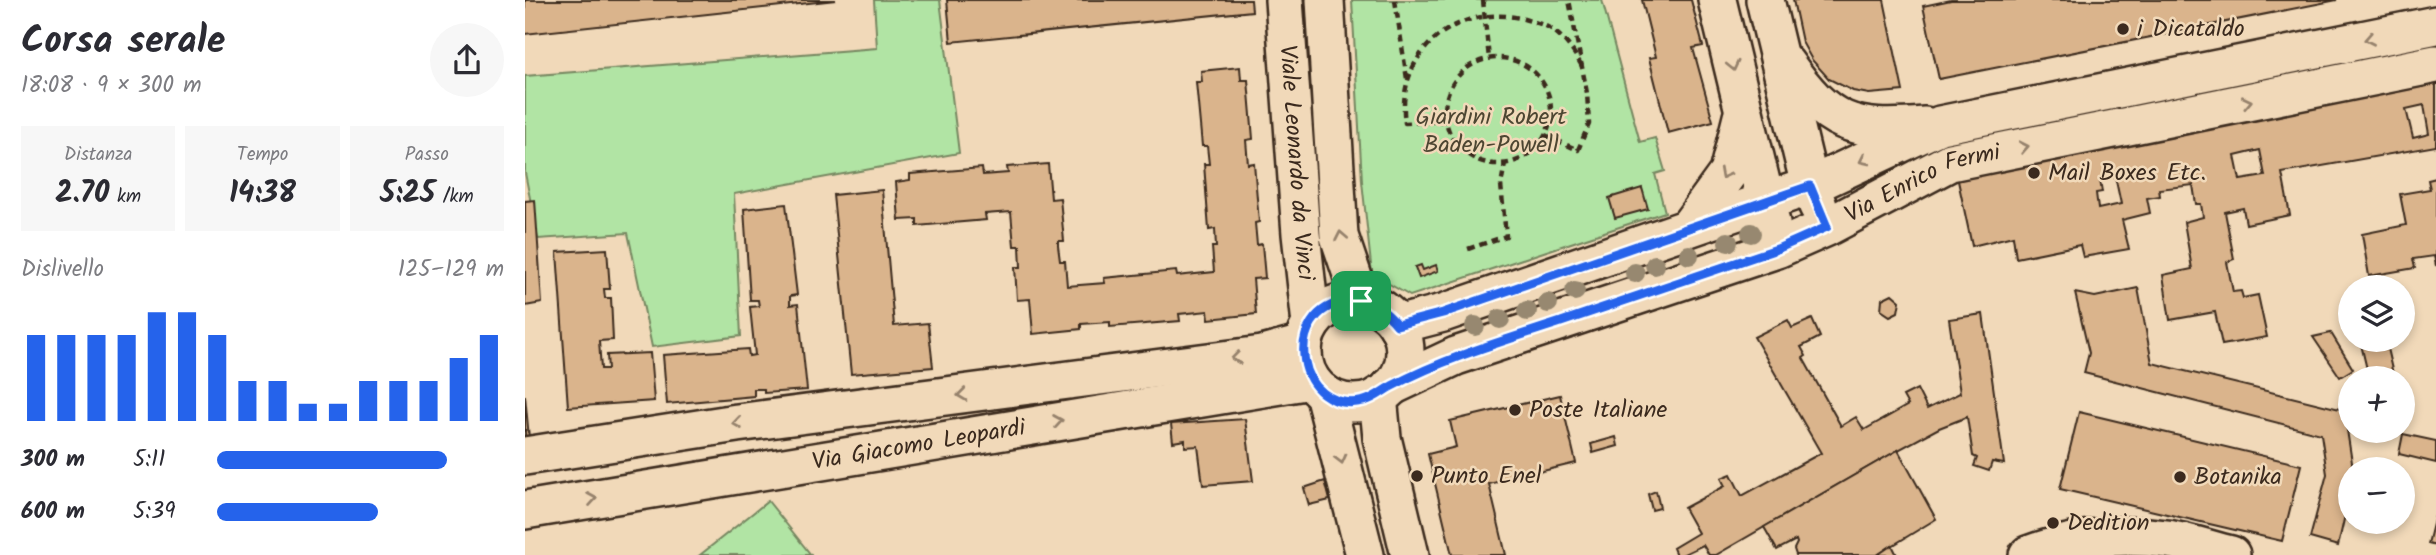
<!DOCTYPE html>
<html lang="it">
<head>
<meta charset="utf-8">
<style>
  body { margin:0; font-family:Kalam,sans-serif; background:#f7f7f7; color:#2b2b33; height:100vh; display:flex; flex-direction:column; font-size:26px; white-space:nowrap }
  * { box-sizing:border-box; margin:0 }
  p { font-size:23px; color:#7c7c81 }
  .icon { flex:none; width:38px; height:38px; fill:none; stroke:currentColor; stroke-width:2; stroke-linecap:round; stroke-linejoin:round }
  .map { position:relative; flex:1; overflow:hidden }
  .panel { display:flex; flex-direction:column; background:#fff; width:525px }
  .panel>* { flex:none }
  .fabs { position:absolute; left:1813px; top:275px; display:grid; gap:14px }
  .fabs a { display:grid; place-items:center; width:77px; height:77px; border-radius:50%; background:#fff; box-shadow:0 4px 10px #0003; font-size:35px }
  .pin { position:absolute; display:grid; place-items:center; width:60px; height:60px; color:#fff; margin:-30px; border-radius:14px; box-shadow:0 4px 10px #0006 }
  .round { display:grid; place-items:center; flex:none; width:74px; height:74px; border-radius:37px; background:#f7f7f7 }
  .headline { display:flex; align-items:center; justify-content:space-between; height:119px; padding:0 21px }
  h1 { font-size:38px; font-weight:700; line-height:52px }
  .metrics { display:grid; grid-template-columns:repeat(3,1fr); gap:10px; height:119px; padding:7px 21px }
  .metrics div { display:grid; align-content:center; border-radius:0px; background:#f7f7f7; text-align:center }
  .metrics b { font-size:30px; font-weight:700 }
  .metrics small { font-size:19px; font-weight:400 }
  .metrics p { font-size:19px }
  .chart { height:196px; padding:14px 21px }
  .chart p { display:flex; justify-content:space-between }
  .chart svg { width:100%; height:126px; margin-top:7px; stroke:#2563eb; stroke-width:6 }
  ul { padding:0 21px; list-style:none; font-size:23px }
  li { display:grid; grid-template-columns:112px 84px 1fr; align-items:center; height:52px }
  li i { height:18px; border-radius:9px; background:#2563eb }
  main { display:flex; flex:1; min-height:0 }
  .map>svg:first-child { display:block }
  .green { fill:#b1e4a4; stroke:#768761; stroke-width:2 }
  .building { fill:#dab48c; stroke:#3b2a1e; stroke-width:2; fill-rule:evenodd }
  .lines { fill:none; stroke-linecap:round; stroke-linejoin:round }
  .minor-casing { stroke:#3b2a1e; stroke-width:42 }
  .path { stroke:#3b2a1e; stroke-width:4.5; stroke-dasharray:7 5; stroke-linecap:butt }
  .minor { stroke:#f1d9b9; stroke-width:37 }
  .tree { fill:#97886f }
  .oneway { stroke:#96826c }
  .route-casing { stroke:#fff; stroke-width:14 }
  .route { stroke:#2563eb; stroke-width:9 }
  .poi-dot { fill:#3b2a1e; stroke:#f1d9b9; stroke-width:2.5 }
  .labels { text-anchor:middle; dominant-baseline:central; stroke-width:5; stroke-linejoin:round; paint-order:stroke }
  .poi-label { font-size:24px; fill:#3b2a1e; stroke:#f1d9b9; text-anchor:start }
  .park-label { font-size:24px; fill:#4d4632; stroke:#f1d9b9 }
  .street-label { font-size:24px; fill:#3b2a1e; stroke:#f1d9b9 }
</style>
</head>
<body>
<main>
<section class="panel">
<div class="headline"><div><h1>Corsa serale</h1><p>18:08 · 9 × 300 m</p></div><a class="round"><svg class="icon" aria-label="share" viewBox="0 0 24 24"><path d="M12 15V3M7 8l5-5 5 5M5 13v7h14v-7"/></svg></a></div>
<div class="metrics">
<div><p>Distanza</p><b>2.70<small> km</small></b></div>
<div><p>Tempo</p><b>14:38</b></div>
<div><p>Passo</p><b>5:25<small> /km</small></b></div>
</div>
<div class="chart"><p><span>Dislivello</span>125–129 m</p>
<svg viewBox="0 0 160 44" preserveAspectRatio="none"><path d="M5 44V14M15 44V14M25 44V14M35 44V14M45 44V6M55 44V6M65 44V14M75 44V30M85 44V30M95 44V38M105 44V38M115 44V30M125 44V30M135 44V30M145 44V22M155 44V14"/></svg>
</div>
<ul>
<li><b>300 m</b>5:11<i style="width:80%"></i></li>
<li><b>600 m</b>5:39<i style="width:56%"></i></li>
</ul>
</section>
<div class="map">
<svg width="1911" height="555" viewBox="0 0 1911 555">
  <rect width="100%" height="100%" fill="#f1d9b9"/>
  <filter id="ink" filterUnits="userSpaceOnUse"><feTurbulence type="fractalNoise" baseFrequency=".0143" numOctaves="2"/><feDisplacementMap in="SourceGraphic" scale="14" xChannelSelector="R" yChannelSelector="G"/><feConvolveMatrix kernelMatrix="1 2 1 2 8 2 1 2 1" color-interpolation-filters="sRGB"/></filter>
  <g filter="url(#ink)">
    <g class="green">
      <polygon points="349,0 415,0 434,153 209,194 216,336 127,347 103,233 13,239 0,173 0,76 352,48"/>
      <polygon points="827,0 1077,0 1115,142 1130,138 1140,171 1130,174 1140,212 885,296 847,274 837,181"/>
      <polygon points="243,501 286,555 175,555"/>
    </g>
    <g class="building">
      <polygon points="0,0 311,0 0,34"/>
      <polygon points="422,0 726,0 727,11 426,42"/>
      <polygon points="1117,0 1166,0 1178,46 1168,48 1188,121 1143,133 1124,58 1131,57"/>
      <polygon points="1268,0 1359,0 1378,91 1344,94 1328,91 1304,79 1287,60 1277,42"/>
      <polygon points="1426,0 1812,0 1414,79 1398,6"/>
      <polygon points="715,67 716,80 723,80 728,139 721,140 723,164 729,163 734,222 730,223 732,245 737,244 740,278 728,279 731,314 684,319 683,311 654,314 655,321 585,327 585,322 556,324 556,329 508,334 505,299 492,300 490,267 496,267 495,246 489,246 486,212 460,214 461,220 392,226 392,219 374,220 371,182 385,180 385,174 457,168 458,175 483,173 482,167 523,164 526,199 535,198 539,241 533,241 533,246 535,261 540,261 542,286 580,283 579,278 651,271 652,276 689,272 687,247 691,247 690,229 684,230 679,164 684,164 682,146 677,146 671,82 677,82 676,71"/>
      <path d="M 1911,83 L 1911,146 L 1757,173 L 1765,215 L 1721,224 L 1718,208 L 1700,212 L 1709,259 L 1702,262 L 1708,292 L 1716,291 L 1718,298 L 1733,295 L 1742,337 L 1697,345 L 1690,312 L 1645,320 L 1638,275 L 1667,269 L 1659,222 L 1678,217 L 1676,204 L 1671,204 L 1668,185 L 1634,189 L 1635,196 L 1622,198 L 1625,213 L 1597,220 L 1604,249 L 1558,257 L 1555,245 L 1491,258 L 1488,236 L 1447,246 L 1432,176 ZM 1899,105 L 1904,134 L 1888,138 L 1881,109 ZM 1735,150 L 1740,176 L 1715,180 L 1710,156 ZM 1590,176 L 1596,204 L 1573,209 L 1571,193 L 1577,192 L 1575,180 Z"/>
      <polygon points="1911,178 1911,266 1909,256 1888,259 1890,268 1844,276 1837,234 1881,225 1875,194 1905,189 1903,180"/>
      <polygon points="1117,188 1123,209 1090,218 1084,198"/>
      <polygon points="357,190 369,326 403,323 408,367 326,374 308,195"/>
      <polygon points="10,200 17,303 0,306 0,201"/>
      <polygon points="261,204 272,295 265,296 265,305 273,304 282,390 239,393 239,389 229,389 229,396 142,404 138,355 223,349 224,356 230,355 225,307 234,306 233,300 225,300 219,209"/>
      <polygon points="82,249 85,289 79,289 80,298 86,298 88,340 74,341 76,369 83,369 82,355 125,353 129,401 43,407 32,252"/>
      <polygon points="896,265 898,270 911,265 913,271 894,278 890,267"/>
      <polygon points="1613,288 1627,363 1819,410 1828,469 1825,469 1825,493 1813,546 1785,538 1802,474 1796,434 1559,373 1564,353 1550,293 1570,297"/>
      <polygon points="1367,294 1375,301 1373,312 1365,316 1356,310 1357,299"/>
      <polygon points="1458,314 1479,464 1467,462 1464,471 1449,466 1452,458 1448,456 1442,417 1414,428 1373,450 1191,555 1184,555 1178,545 1157,555 1151,555 1148,548 1173,533 1159,508 1200,486 1196,478 1206,474 1217,496 1296,453 1229,337 1263,320 1267,328 1287,319 1295,337 1276,347 1281,356 1278,358 1316,426 1331,417 1339,430 1383,405 1378,396 1392,389 1402,409 1435,393 1424,319"/>
      <polygon points="1806,333 1828,369 1815,377 1788,337"/>
      <polygon points="1835,340 1860,340 1869,378 1844,378"/>
      <polygon points="0,395 4,438 0,439"/>
      <polygon points="1035,395 1051,463 964,484 981,555 927,555 903,454 931,447 925,421"/>
      <polygon points="1554,412 1776,465 1757,541 1535,489"/>
      <polygon points="720,419 728,481 678,485 673,446 660,447 660,440 648,442 646,424"/>
      <polygon points="1878,434 1911,441 1911,463 1874,454"/>
      <polygon points="1091,437 1093,446 1068,453 1066,444"/>
      <polygon points="1373,450 1411,519 1352,555 1271,555 1269,549 1272,543 1271,540 1252,550 1239,527"/>
      <polygon points="800,481 805,500 784,505 779,488"/>
      <polygon points="1131,491 1135,508 1127,510 1123,494"/>
      <polygon points="1911,512 1911,546 1903,544"/>
      <polygon points="1367,545 1372,555 1354,555 1354,554"/>
    </g>
    <g class="lines">
      <g class="minor-casing">
        <g id="minor">
          <path id="s1" d="M 759,0 L 776,234 L 786,324"/>
          <polyline points="800,0 814,236 836,301"/>
          <polyline points="1192,0 1246,223"/>
          <polyline points="1240,0 1285,186 1293,206"/>
          <path d="M 1260,63 C 1304,125 1326,132 1400,126"/>
          <polyline points="1163,228 1203,173 1217,117"/>
          <circle cx="829" cy="352" r="51"/>
          <polyline points="872,325 918,313 1285,186 1415,125 1911,25"/>
          <path id="s2" d="M 865,387 L 931,356 L 1252,249 L 1302,227 L 1425,162 L 1911,64"/>
          <polyline points="799,393 840,555"/>
          <polyline points="853,396 857,438 885,555"/>
          <polyline points="0,456 212,423 737,355 778,344"/>
          <path id="s3" d="M 0,510 L 786,380"/>
          <path d="M 1503,555 C 1548,538 1594,532 1642,539 C 1663,542 1685,550 1706,555"/>
        </g>
      </g>
      <g class="path">
        <polyline points="870,0 882,79"/>
        <polyline points="958,0 964,59"/>
        <circle cx="973" cy="111" r="53"/>
        <path d="M 921,121 L 880,123 C 870,53 931,2 999,19 C 1008,22 1020,24 1029,31 C 1042,41 1050,54 1058,68"/>
        <polyline points="1020,135 1053,150 1064,124 1062,93 1044,0"/>
        <polyline points="943,249 981,236 976,185 980,163"/>
      </g>
      <use href="#minor" class="minor"/>
    </g>
    <g class="tree">
      <circle cx="1226" cy="233" r="10"/>
      <circle cx="1203" cy="242" r="10"/>
      <circle cx="1164" cy="255" r="10"/>
      <circle cx="1130" cy="265" r="10"/>
      <circle cx="1110" cy="273" r="10"/>
      <circle cx="1050" cy="291" r="10"/>
      <circle cx="1023" cy="303" r="10"/>
      <circle cx="1002" cy="311" r="10"/>
      <circle cx="975" cy="319" r="10"/>
      <circle cx="950" cy="326" r="10"/>
    </g>
    <defs><path id="oneway-chevron" d="M-2-3.5L2.5 0L-2 3.5" fill="none" stroke-width="1.6" stroke-linecap="round" stroke-linejoin="round" transform="scale(1.75)"/></defs>
    <g class="oneway">
      <use href="#oneway-chevron" transform="translate(1844 39) rotate(169)"/>
      <use href="#oneway-chevron" transform="translate(1208 66) rotate(77)"/>
      <use href="#oneway-chevron" transform="translate(1722 102) rotate(-12)"/>
      <use href="#oneway-chevron" transform="translate(1499 147) rotate(-11)"/>
      <use href="#oneway-chevron" transform="translate(1339 160) rotate(155)"/>
      <use href="#oneway-chevron" transform="translate(1199 174) rotate(118)"/>
      <use href="#oneway-chevron" transform="translate(816 236) rotate(-101)"/>
      <use href="#oneway-chevron" transform="translate(711 358) rotate(172)"/>
      <use href="#oneway-chevron" transform="translate(437 395) rotate(173)"/>
      <use href="#oneway-chevron" transform="translate(533 421) rotate(-9)"/>
      <use href="#oneway-chevron" transform="translate(212 423) rotate(172)"/>
      <use href="#oneway-chevron" transform="translate(816 459) rotate(76)"/>
      <use href="#oneway-chevron" transform="translate(67 499) rotate(-9)"/>
    </g>
  </g>
  <g class="lines" filter="url(#ink)">
    <g class="route-casing">
      <path id="route" d="M 1285,186 L 1302,227 L 1252,249 C 1180,274 1108,298 1036,322 C 978,341 920,358 867,386 C 857,391 851,398 839,401 C 772,417 753,310 823,301 C 844,299 860,310 872,325 L 918,313 Z"/>
    </g>
    <use href="#route" class="route"/>
  </g>
  <g class="poi-dot">
    <circle cx="1598" cy="29" r="7"/>
    <circle cx="1509" cy="173" r="7"/>
    <circle cx="990" cy="410" r="7"/>
    <circle cx="892" cy="476" r="7"/>
    <circle cx="1655" cy="477" r="7"/>
    <circle cx="1528" cy="523" r="7"/>
  </g>
  <g class="labels">
    <g class="poi-label">
      <text x="1612" y="29">i Dicataldo</text>
      <text x="1523" y="173">Mail Boxes Etc.</text>
      <text x="1004" y="410">Poste Italiane</text>
      <text x="906" y="476">Punto Enel</text>
      <text x="1669" y="477">Botanika</text>
      <text x="1542" y="523">Dedition</text>
    </g>
    <g class="park-label">
      <text x="966" y="117">Giardini Robert<tspan x="966" dy="28">Baden-Powell</tspan></text>
    </g>
    <g class="street-label">
      <text stroke="none"><textPath href="#s1" startOffset="163">Viale Leonardo da Vinci</textPath></text>
      <text stroke="none"><textPath href="#s2" startOffset="572">Via Enrico Fermi</textPath></text>
      <text stroke="none"><textPath href="#s3" startOffset="399">Via Giacomo Leopardi</textPath></text>
    </g>
  </g>
</svg>
<div class="fabs">
<a><svg class="icon" aria-label="layers" viewBox="0 0 24 24"><path d="M12 4l9 5-9 5-9-5zM3 14l9 5 9-5"/></svg></a>
<a>+</a>
<a>−</a>
</div>
<div class="pin" style="left:836px;top:301px;background:#1e9e55"><svg class="icon" aria-label="arrive" viewBox="0 0 24 24"><path d="M6 21V4h12l-3 4 3 4H6"/></svg></div>
</div>
</main>
</body>
</html>
